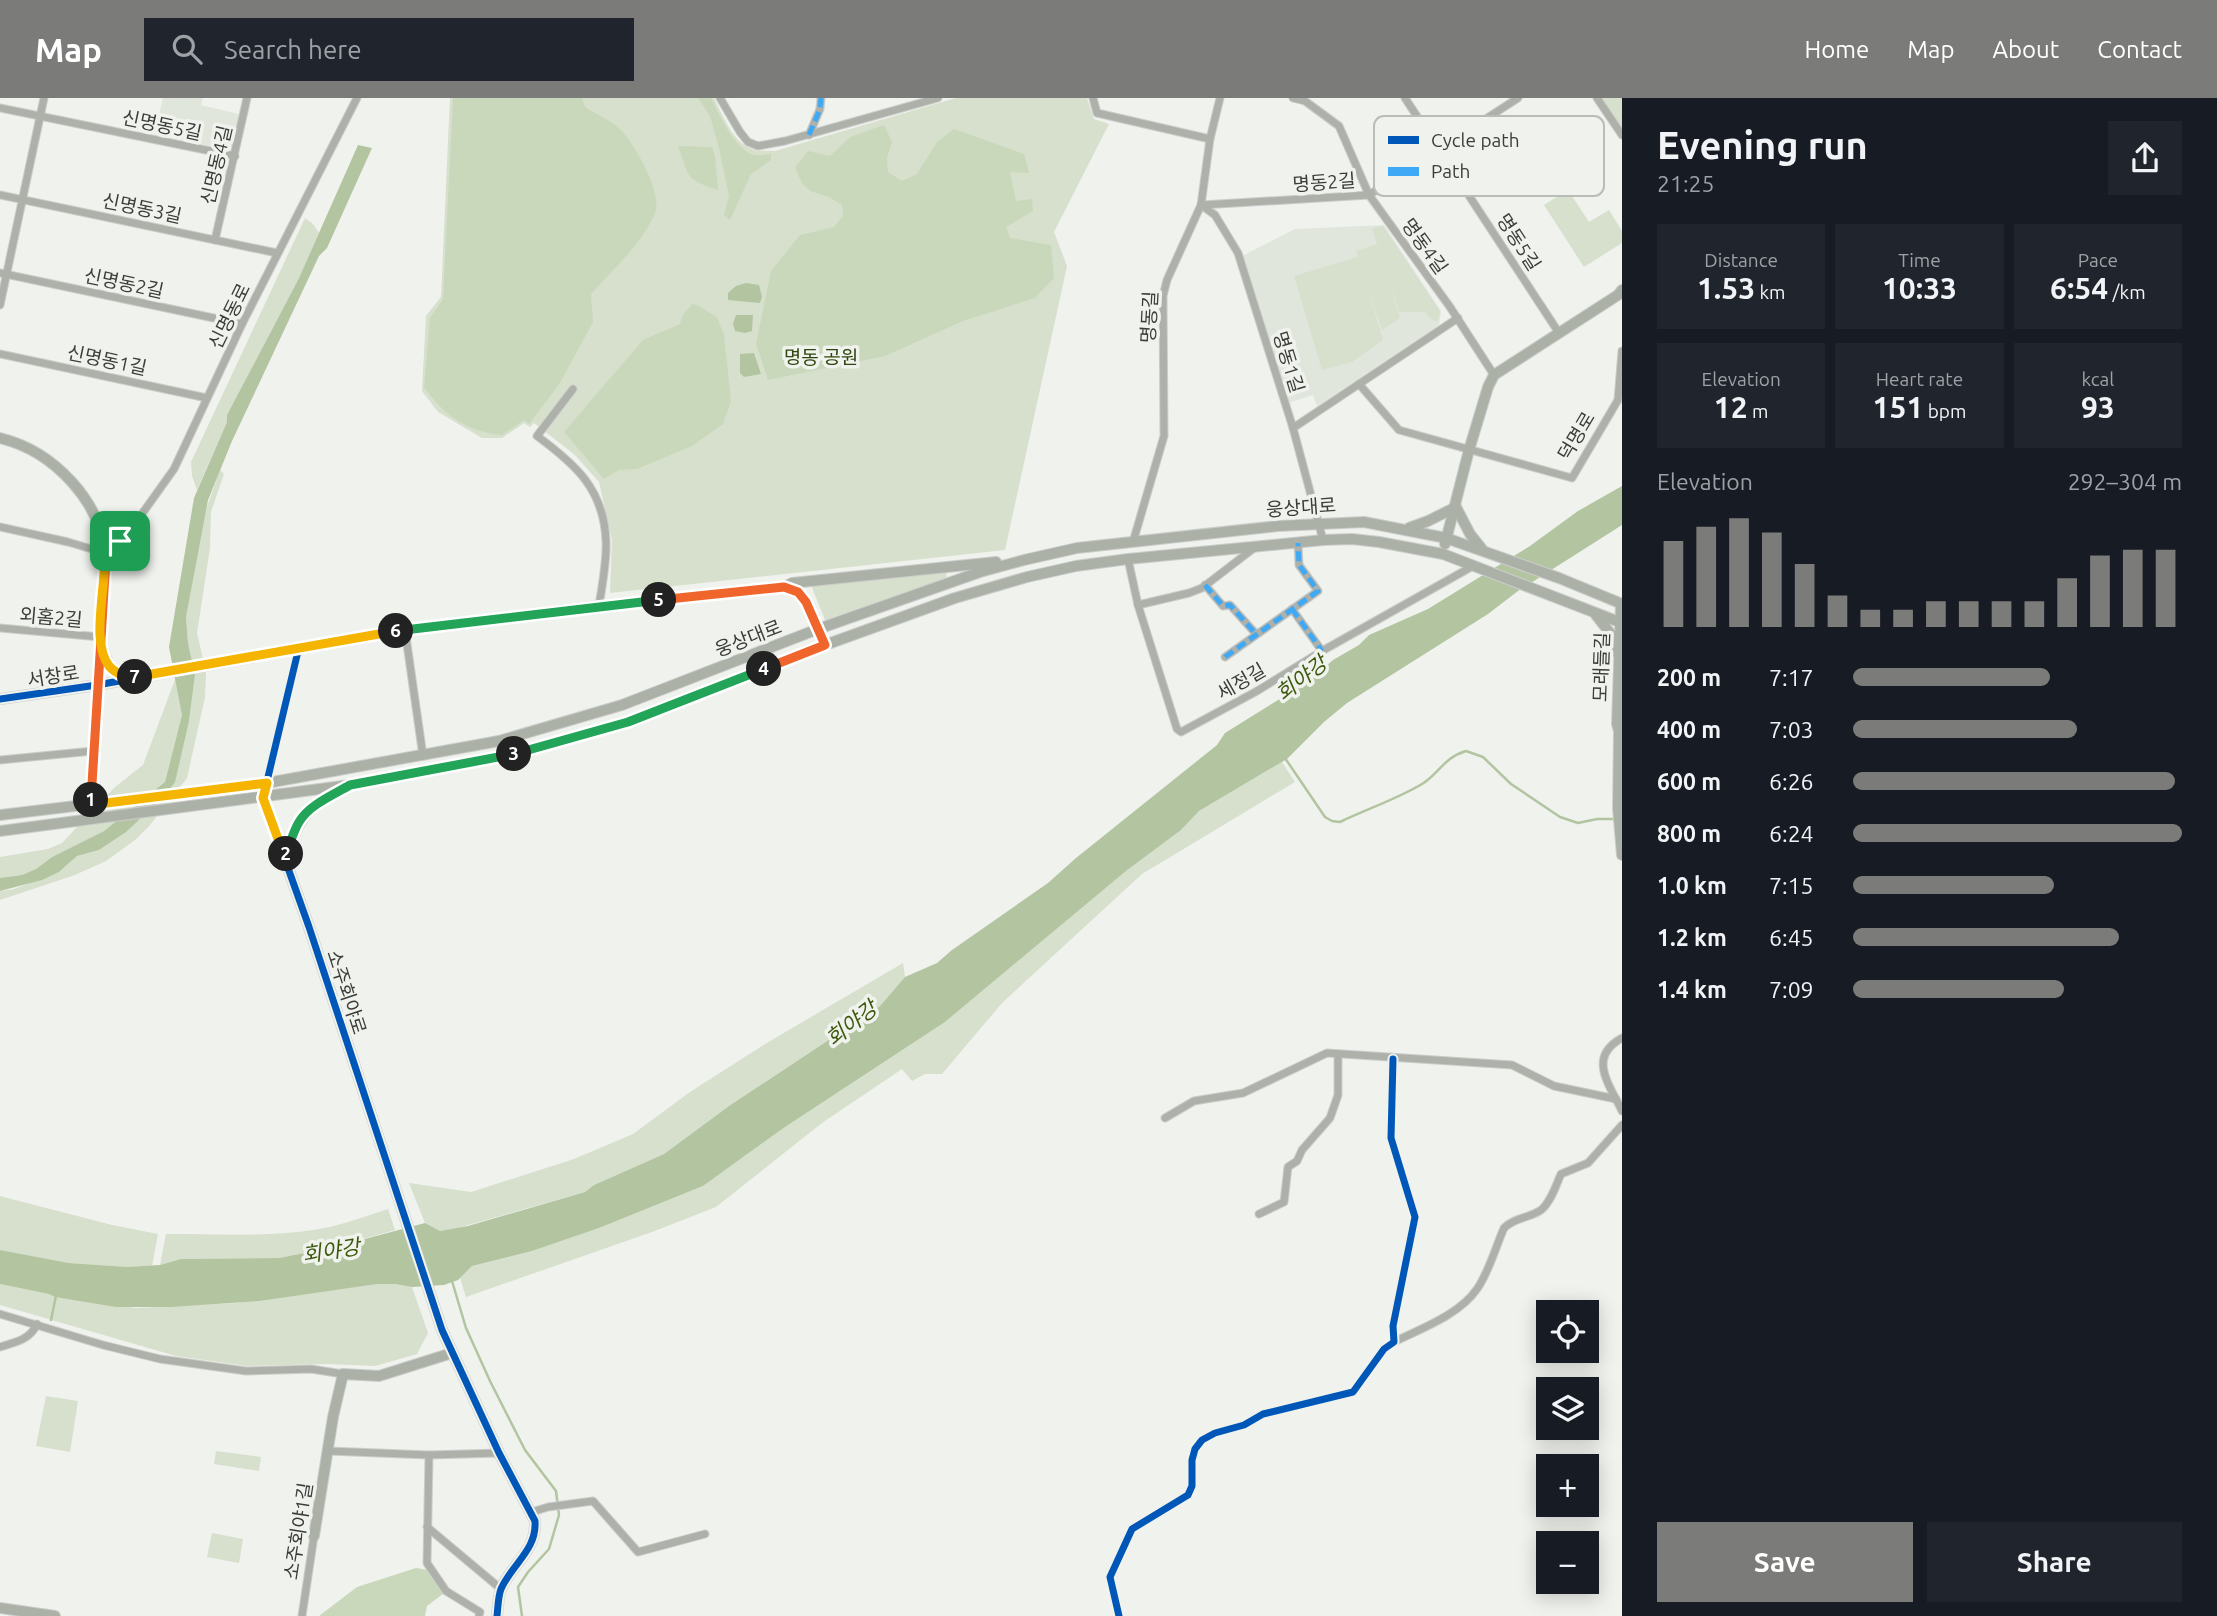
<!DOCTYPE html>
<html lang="en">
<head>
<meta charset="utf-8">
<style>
  body { margin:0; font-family:Ubuntu,"Noto Sans KR",sans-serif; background:#20242c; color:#f1f3f6; height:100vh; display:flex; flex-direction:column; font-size:26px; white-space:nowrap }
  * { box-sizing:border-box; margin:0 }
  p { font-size:23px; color:#9ea1a6 }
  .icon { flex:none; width:38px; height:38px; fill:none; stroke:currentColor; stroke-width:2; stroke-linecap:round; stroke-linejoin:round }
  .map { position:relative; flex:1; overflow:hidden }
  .side { display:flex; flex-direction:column; background:#171b24; width:595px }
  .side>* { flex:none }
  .controls { position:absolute; left:1536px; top:1202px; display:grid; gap:14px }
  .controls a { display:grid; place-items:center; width:63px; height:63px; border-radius:0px; background:#171b24; box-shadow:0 4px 18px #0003; font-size:35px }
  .pin { position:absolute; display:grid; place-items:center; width:60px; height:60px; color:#fff; margin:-30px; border-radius:14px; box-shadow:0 4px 10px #0006 }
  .km { position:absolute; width:35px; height:35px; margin:-18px; border-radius:50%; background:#222; color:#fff; font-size:19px; line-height:35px; text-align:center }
  .round { display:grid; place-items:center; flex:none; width:74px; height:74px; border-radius:0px; background:#20242c }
  .headline { display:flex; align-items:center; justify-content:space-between; height:119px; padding:0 35px }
  h1 { font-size:38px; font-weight:600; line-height:52px }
  .figures { display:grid; grid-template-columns:repeat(3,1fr); gap:10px; height:119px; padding:7px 35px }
  .figures div { display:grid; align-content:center; border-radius:0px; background:#20242c; text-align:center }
  .figures b { font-size:30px; font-weight:600 }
  .figures small { font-size:19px; font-weight:400 }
  .figures p { font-size:19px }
  .chart { height:196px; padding:14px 35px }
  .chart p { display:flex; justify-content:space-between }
  .chart svg { width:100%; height:126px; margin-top:7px; stroke:#7b7c79; stroke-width:6 }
  .primary-button { display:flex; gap:14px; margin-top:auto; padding:14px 35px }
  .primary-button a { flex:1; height:80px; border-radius:0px; background:#7b7c79; color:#fff; font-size:28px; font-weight:600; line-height:80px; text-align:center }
  .primary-button a+a { background:#20242c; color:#f1f3f6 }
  ul { padding:0 35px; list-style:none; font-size:23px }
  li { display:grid; grid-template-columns:112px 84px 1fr; align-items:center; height:52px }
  li i { height:18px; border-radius:9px; background:#7b7c79 }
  header { display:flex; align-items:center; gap:42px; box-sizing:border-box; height:98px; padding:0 35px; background:#7b7c79; color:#fff }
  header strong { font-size:33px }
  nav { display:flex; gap:38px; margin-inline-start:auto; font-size:24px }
  .search { width:490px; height:63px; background:#20242c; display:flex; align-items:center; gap:18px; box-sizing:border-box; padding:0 24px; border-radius:0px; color:#9ea1a6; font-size:26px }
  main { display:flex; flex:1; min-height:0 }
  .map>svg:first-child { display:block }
  .built { fill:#e1e6dd }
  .green { fill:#d6e0cc }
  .forest { fill:#c9d8ba }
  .water { fill:#b2c4a0 }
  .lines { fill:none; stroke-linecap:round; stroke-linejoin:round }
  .stream { stroke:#b2c4a0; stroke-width:2.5 }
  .street-casing { stroke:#cccdcb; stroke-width:9 }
  .secondary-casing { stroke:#cccdcb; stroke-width:12 }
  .street { stroke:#aeb1aa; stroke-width:7 }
  .secondary { stroke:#acb1a8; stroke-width:10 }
  .quiet { stroke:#3fa9f5; stroke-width:5; stroke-dasharray:10 5; stroke-linecap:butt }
  .cycleway-casing { stroke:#f0f3ed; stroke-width:11 }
  .cycleway { stroke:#0057b8; stroke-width:7 }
  .split-1-casing { stroke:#fff; stroke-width:14 }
  .split-2-casing { stroke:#fff; stroke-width:14 }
  .split-3-casing { stroke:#fff; stroke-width:14 }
  .split-4-casing { stroke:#fff; stroke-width:14 }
  .split-5-casing { stroke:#fff; stroke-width:14 }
  .split-6-casing { stroke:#fff; stroke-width:14 }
  .split-7-casing { stroke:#fff; stroke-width:14 }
  .split-8-casing { stroke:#fff; stroke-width:14 }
  .split-1 { stroke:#f0652b; stroke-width:9 }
  .split-2 { stroke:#f5b400; stroke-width:9 }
  .split-3 { stroke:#22a559; stroke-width:9 }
  .split-4 { stroke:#22a559; stroke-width:9 }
  .split-5 { stroke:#f0652b; stroke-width:9 }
  .split-6 { stroke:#22a559; stroke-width:9 }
  .split-7 { stroke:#f5b400; stroke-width:9 }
  .split-8 { stroke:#f5b400; stroke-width:9 }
  .labels { text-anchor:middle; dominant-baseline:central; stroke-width:7; stroke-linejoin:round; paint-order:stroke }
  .street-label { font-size:19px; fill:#3c3d3a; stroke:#f0f3ed }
  .park-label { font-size:19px; fill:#2e450d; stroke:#f0f3ed }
  .water-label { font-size:21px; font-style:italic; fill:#3b580b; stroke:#f0f3ed }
  .key { fill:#f0f3ed; stroke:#babcb7; stroke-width:2 }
  .key-label { font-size:19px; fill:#3c3d3a }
</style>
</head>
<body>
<header>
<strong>Map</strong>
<div class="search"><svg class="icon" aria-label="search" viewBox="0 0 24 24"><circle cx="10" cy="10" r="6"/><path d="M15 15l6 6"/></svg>Search here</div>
<nav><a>Home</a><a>Map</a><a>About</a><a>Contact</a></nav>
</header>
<main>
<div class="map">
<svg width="1622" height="1518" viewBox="0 0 1622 1518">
  <rect width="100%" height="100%" fill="#f0f2ee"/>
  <g class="built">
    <polygon points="163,0 203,0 201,7 239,16 232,48 226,52 155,35"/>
    <polygon points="1384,127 1441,213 1439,227 1317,308 1313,297 1288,305 1242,158 1295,131"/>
  </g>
  <g class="green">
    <path d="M 450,0 L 714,0 C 722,16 733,45 752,51 C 758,54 768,52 775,53 L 956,0 L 1087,0 L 1094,21 L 1109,26 L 1054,134 L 1067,168 L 1005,452 L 610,495 L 612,442 L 599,384 L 575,357 L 534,325 L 530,329 L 524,325 L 502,340 L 482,340 L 438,314 L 422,293 L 426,218 L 441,199 Z"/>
    <polygon points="1602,0 1622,0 1622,31"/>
    <polygon points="1568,92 1589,124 1609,112 1622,133 1622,145 1584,169 1544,107"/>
    <polygon points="305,120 313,126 319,135 299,180 227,317 227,324 197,392 192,378 191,364"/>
    <polygon points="1383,128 1440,213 1438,223 1432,222 1425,214 1399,214 1384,169 1400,220 1382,232 1368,191 1383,242 1352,264 1322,272 1294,178 1358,159 1356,153 1377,146 1372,130"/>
    <polygon points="220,372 224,376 211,414 210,450 197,535 206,574 205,599 187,680 150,727 135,742 106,763 75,777 0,802 0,793 14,791 59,774 77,758 99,752 126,734 164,699 189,623 195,577 188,545 186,519 204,417"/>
    <polygon points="944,473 947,475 946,480 825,522 811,487"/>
    <polygon points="176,579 182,617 165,684 104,733 52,759 36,771 22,777 0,780 0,759 48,751 62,745 115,689 143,667"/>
    <polygon points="1282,664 1295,684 1142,776 1002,905 942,976 925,976 912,983 902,971 822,1025 716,1109 652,1134 466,1199 460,1180 472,1168 532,1153 599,1130 703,1088 785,1029 945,924 1126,773 1181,732 1199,713"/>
    <polygon points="903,865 905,879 880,908 729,1008 664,1056 594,1087 585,1094 454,1131 440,1133 425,1125 409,1085 471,1094 574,1061 633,1036 690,994 765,946"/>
    <polygon points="0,1098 112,1127 158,1136 152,1168 127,1169 69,1165 0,1152"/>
    <path d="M 388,1111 L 395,1132 L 335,1149 L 279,1160 L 181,1161 L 160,1167 L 166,1136 C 220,1136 277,1140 330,1129 C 350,1124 369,1117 388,1111 Z"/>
    <polygon points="0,1186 50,1196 55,1199 136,1210 236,1205 377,1186 395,1186 412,1189 428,1235 417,1256 375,1268 327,1266 247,1268 176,1258 0,1207"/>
    <polygon points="46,1298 78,1303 70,1354 36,1348"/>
    <polygon points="216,1353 261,1359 259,1373 214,1366"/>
    <polygon points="212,1435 243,1441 239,1465 207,1459"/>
  </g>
  <g class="forest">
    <path d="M 453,0 L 582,0 L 585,9 C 596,16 612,23 621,32 C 635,47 663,95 655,115 C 642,146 613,171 591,196 L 593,224 L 560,285 L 529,326 L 524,322 L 502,337 C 467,334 444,317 424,289 L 430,220 L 443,201 Z"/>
    <path d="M 698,0 L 711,0 C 719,16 735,52 754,57 C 759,58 766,56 771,56 L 771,62 L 751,76 L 730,122 L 724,117 L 729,98 L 719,50 L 710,18 Z"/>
    <polygon points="884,27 892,44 887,60 888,74 902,83 917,76 937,44 954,31 1024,56 1029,75 1010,74 1016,103 1032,101 1033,113 1006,129 1010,140 1051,147 1054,180 1035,200 963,223 885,258 768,282 756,246 771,173 800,137 834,129 843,118 842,107 829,99 810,93 802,85 795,70 808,53 830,58 850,39"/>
    <path d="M 678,48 L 712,49 L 715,58 L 718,92 C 684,81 690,79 678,48 Z"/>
    <polygon points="692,206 697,207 717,219 724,237 731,303 723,326 692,348 637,371 619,372 604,381 564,334 643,242 680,226 683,217"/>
    <polygon points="416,1470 428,1472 444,1495 427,1508 425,1518 319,1518 357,1489"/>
  </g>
  <g class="water">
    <polygon points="358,47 372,50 327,150 319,158 232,343 208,402 186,519 188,545 195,577 189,623 175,684 164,699 126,734 99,752 77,758 59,774 42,782 0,793 0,780 22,777 36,771 52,759 104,733 165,684 182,617 169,549 194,400 227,324 227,317 299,180"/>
    <polygon points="746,185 759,187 762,199 760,205 728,202 728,195 736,188"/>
    <polygon points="736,217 753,217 752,233 745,235 735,233 733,226"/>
    <polygon points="754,255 761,276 744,279 740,275 740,256"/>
    <polygon points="1622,388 1622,427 1518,493 1488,516 1347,605 1324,624 1287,661 1199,713 1181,732 1126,773 945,924 785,1029 703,1088 599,1130 532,1153 472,1168 458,1182 444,1187 412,1189 395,1186 377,1186 259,1203 171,1209 116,1209 55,1199 49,1196 0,1186 0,1152 69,1165 127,1169 160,1167 181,1161 279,1160 335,1149 425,1125 440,1133 468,1128 585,1094 594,1087 664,1056 729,1008 880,908 905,879 937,865 952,852 1048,785 1076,760 1217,647 1225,635 1310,582 1333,562 1359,547 1369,537 1428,511 1530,448 1578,413"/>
  </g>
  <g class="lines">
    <g class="stream">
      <path d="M 1285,660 L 1325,719 L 1332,723 L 1340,724 C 1367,711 1397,701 1422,686 C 1439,676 1443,660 1466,653 L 1483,659 L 1511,686 L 1560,719 L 1578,725 L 1597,721 L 1615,721"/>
      <polyline points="452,1183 466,1230 490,1283 525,1352 556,1393 559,1417 549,1451 528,1474 518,1489 522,1518"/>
      <polyline points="51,1222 56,1198"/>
    </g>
    <g class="street-casing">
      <g id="street">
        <polyline points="720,0 740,34 748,44 758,48 785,43 938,0"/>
        <polyline points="1093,0 1097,15 1210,41"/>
        <polyline points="1293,0 1305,3 1339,28 1369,97 1450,209 1494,277"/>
        <polyline points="1405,0 1559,235"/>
        <polyline points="1597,0 1622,37"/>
        <polyline points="0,10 235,58"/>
        <polyline points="809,37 820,11 821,0"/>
        <polyline points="0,97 277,155"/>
        <polyline points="1201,107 1215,117 1238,155 1293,330 1323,442"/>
        <polyline points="1202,107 1369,97 1518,0"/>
        <polyline points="215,142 247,0"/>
        <polyline points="0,175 242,226"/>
        <polyline points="0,207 44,0"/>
        <polyline points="0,256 207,300"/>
        <polyline points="1359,286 1399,332 1572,380 1618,302 1622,253"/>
        <path d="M 573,291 L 537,338 C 575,366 604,391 606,443 C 607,464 602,487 599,508"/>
        <polyline points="1293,330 1458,220"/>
        <polyline points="0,429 68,444 105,455"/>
        <polyline points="1133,444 1164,338 1163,198 1167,182 1201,107 1210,41 1220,0"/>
        <polyline points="106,460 139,420 174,371 242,226 357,0"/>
        <polyline points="1128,461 1138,507 1177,631 1181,634 1257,593 1322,553 1473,468"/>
        <polyline points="1205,487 1223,508 1230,507 1256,536"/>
        <polyline points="1138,507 1189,495 1202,490 1254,450"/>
        <polyline points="1292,511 1322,553"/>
        <polyline points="0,530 100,539"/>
        <polyline points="405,532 423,658"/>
        <polyline points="1225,559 1318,493 1299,467 1298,445"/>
        <polyline points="0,662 93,653"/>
        <polyline points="267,685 299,550"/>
        <path d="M 1622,940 C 1587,959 1609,986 1622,1013"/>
        <polyline points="1165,1020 1194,1003 1243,995 1327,955 1512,967 1554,988 1616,1001"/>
        <polyline points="1259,1116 1284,1104 1288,1069 1297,1063 1302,1052 1330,1020 1338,997 1338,956"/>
        <polyline points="0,1216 103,1247 160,1261 246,1273 311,1271 343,1276"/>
        <path d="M 1394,1244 C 1422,1230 1459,1217 1477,1191 C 1489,1174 1496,1148 1504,1130 C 1515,1119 1530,1120 1541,1112 C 1551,1104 1556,1087 1561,1076 L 1588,1065 L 1622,1027"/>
        <path d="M 0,1249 C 15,1244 30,1242 37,1226"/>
        <polyline points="328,1353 429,1357 499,1355"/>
        <polyline points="429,1357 427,1465 446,1493 480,1514 479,1518"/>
        <polyline points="532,1414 548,1409 593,1403 638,1454 705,1436"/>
        <polyline points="427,1429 501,1491"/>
        <polyline points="302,1518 314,1438"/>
        <polyline points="1119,1518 1110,1479 1132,1431 1188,1397 1192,1388 1192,1362 1195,1351 1202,1342 1215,1335 1244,1327 1263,1316 1353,1294 1384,1251 1394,1244 1393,1228 1415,1119 1391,1040 1393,961"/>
      </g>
    </g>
    <g class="secondary-casing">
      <g id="secondary">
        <path d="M 0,340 C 54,353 102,404 106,460 L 90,707"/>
        <polyline points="1409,430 1428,423 1456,409 1470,436 1482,451"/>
        <polyline points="1445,446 1469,352 1488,289 1494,277 1618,197 1622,192"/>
        <polyline points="784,489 792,485 996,464"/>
        <polyline points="1621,506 1617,626 1619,633 1618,710 1622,757"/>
        <polyline points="1596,517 1610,535 1616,554"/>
        <polyline points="101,549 110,569 127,580"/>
        <polyline points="0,601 97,587 405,532 599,508 784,489 798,494 806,504 825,547"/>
        <path d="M 265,695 L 263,700 L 309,829 L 442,1232 L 499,1355 L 535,1423 C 537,1452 512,1466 501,1491 C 498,1499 498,1509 497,1518"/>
        <polyline points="0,717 267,685 499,643 622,607 818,531 980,474 1024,462 1077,450 1278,428 1364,424 1446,440 1559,480 1622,506"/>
        <polyline points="0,733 350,687 500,659 628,624 825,547 955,500 1027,479 1076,468 1128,461 1323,442 1352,441 1379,444 1443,456 1622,525"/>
        <path d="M 285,760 C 301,717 304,713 344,690"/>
        <polyline points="314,1438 333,1319 343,1276 379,1278 452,1255"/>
        <polyline points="0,1510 55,1518"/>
      </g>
    </g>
    <use href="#street" class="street"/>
    <use href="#secondary" class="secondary"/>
    <g class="quiet">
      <polyline points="809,37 820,11 821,0"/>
      <polyline points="1205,487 1223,508 1230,507 1256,536"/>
      <polyline points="1292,511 1322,553"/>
      <polyline points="1225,559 1318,493 1299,467 1298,445"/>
    </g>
    <g class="cycleway-casing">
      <g id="cycleway">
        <path d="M 299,549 L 263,700 L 309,829 L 442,1232 L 499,1355 L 535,1423 C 537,1452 512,1466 501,1491 C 498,1499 498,1509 497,1518"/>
        <polyline points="0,601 97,587 405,532 599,508 784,489 798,494 806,504 825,547"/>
        <polyline points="1119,1518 1110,1479 1132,1431 1188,1397 1192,1388 1192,1362 1195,1351 1202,1342 1215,1335 1244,1327 1263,1316 1353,1294 1384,1251 1394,1244 1393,1228 1415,1119 1391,1040 1393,961"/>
      </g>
    </g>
    <use href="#cycleway" class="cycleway"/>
  </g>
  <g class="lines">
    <g class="split-1-casing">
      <polyline id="split-1" points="91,702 106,460 120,443"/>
    </g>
    <g class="split-2-casing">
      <polyline id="split-2" points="91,702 90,707 267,685 263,700 285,760 286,756"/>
    </g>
    <g class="split-3-casing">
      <path id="split-3" d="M 286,756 C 290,746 293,734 299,724 C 309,707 333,697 350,687 L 514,656"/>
    </g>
    <g class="split-4-casing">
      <polyline id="split-4" points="514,656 628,624 764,571"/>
    </g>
    <g class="split-5-casing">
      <polyline id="split-5" points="659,502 784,489 798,494 806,504 825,547 764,571"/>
    </g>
    <g class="split-6-casing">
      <polyline id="split-6" points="396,533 659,502"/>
    </g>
    <g class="split-7-casing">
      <polyline id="split-7" points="135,579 396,533"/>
    </g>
    <g class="split-8-casing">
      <path id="split-8" d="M 120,443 L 103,441 C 111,476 88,541 109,568 C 114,574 121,577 127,580 L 135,579"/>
    </g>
    <use href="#split-1" class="split-1"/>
    <use href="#split-2" class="split-2"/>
    <use href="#split-3" class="split-3"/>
    <use href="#split-4" class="split-4"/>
    <use href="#split-5" class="split-5"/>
    <use href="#split-6" class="split-6"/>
    <use href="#split-7" class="split-7"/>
    <use href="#split-8" class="split-8"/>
  </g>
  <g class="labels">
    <g class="street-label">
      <text transform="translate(162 27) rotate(12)">신명동5길</text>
      <text transform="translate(216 67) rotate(-77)">신명동4길</text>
      <text transform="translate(1324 84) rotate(-4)">명동2길</text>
      <text transform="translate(142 110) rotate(12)">신명동3길</text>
      <text transform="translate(1519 144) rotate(57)">명동5길</text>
      <text transform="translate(1425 148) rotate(54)">명동4길</text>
      <text transform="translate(124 185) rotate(12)">신명동2길</text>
      <text transform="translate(229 218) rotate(-64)">신명동로</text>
      <text transform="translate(1149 219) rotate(-87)">명동길</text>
      <text transform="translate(107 262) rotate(12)">신명동1길</text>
      <text transform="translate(1289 264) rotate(73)">명동1길</text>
      <text transform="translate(1576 338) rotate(-59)">덕명로</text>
      <text transform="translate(1301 409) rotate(-4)">웅상대로</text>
      <text transform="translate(51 519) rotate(5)">외홈2길</text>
      <text transform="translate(748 540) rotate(-21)">웅상대로</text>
      <text transform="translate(1601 569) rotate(-88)">모래들길</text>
      <text transform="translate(53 578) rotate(-9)">서창로</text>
      <text transform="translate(1241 583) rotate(-30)">세정길</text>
      <text transform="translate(347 894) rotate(72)">소주회야로</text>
      <text transform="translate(298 1433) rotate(-81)">소주회야1길</text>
    </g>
    <g class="park-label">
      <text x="821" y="259">명동 공원</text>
    </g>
    <g class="water-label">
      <text transform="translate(1301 580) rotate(-38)">회야강</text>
      <text transform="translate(851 925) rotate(-38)">회야강</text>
      <text transform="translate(331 1152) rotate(-9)">회야강</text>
    </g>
  </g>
  <rect x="1374" y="18" width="230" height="80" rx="10" class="key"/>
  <rect x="1388" y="38" width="31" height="8" fill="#0057b8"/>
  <rect x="1388" y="69" width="31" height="9" fill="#3fa9f5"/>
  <g class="key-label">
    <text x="1431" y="49">Cycle path</text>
    <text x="1431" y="80">Path</text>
  </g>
</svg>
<div class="controls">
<a><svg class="icon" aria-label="locate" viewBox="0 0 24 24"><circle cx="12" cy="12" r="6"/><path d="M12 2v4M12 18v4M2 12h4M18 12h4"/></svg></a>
<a><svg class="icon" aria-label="layers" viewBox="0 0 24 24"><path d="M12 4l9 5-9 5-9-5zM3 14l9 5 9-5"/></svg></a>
<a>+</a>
<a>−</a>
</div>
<div class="pin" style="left:120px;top:443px;background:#1e9e55"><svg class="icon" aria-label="arrive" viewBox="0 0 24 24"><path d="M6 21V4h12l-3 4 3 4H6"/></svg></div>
<b class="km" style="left:91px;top:702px">1</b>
<b class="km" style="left:286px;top:756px">2</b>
<b class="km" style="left:514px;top:656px">3</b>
<b class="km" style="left:764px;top:571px">4</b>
<b class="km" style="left:659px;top:502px">5</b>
<b class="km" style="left:396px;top:533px">6</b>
<b class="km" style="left:135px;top:579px">7</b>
</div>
<section class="side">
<div class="headline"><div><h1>Evening run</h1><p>21:25</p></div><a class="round"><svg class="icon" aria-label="share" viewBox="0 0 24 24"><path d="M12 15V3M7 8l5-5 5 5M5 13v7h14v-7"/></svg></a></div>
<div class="figures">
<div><p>Distance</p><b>1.53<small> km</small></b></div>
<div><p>Time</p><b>10:33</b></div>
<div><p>Pace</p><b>6:54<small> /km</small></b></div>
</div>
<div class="figures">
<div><p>Elevation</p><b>12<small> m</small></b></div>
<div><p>Heart rate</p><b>151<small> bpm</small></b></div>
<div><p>kcal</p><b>93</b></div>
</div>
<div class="chart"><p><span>Elevation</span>292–304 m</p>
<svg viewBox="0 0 160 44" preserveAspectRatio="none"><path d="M5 44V14M15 44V9M25 44V6M35 44V11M45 44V22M55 44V33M65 44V38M75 44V38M85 44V35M95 44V35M105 44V35M115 44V35M125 44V27M135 44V19M145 44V17M155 44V17"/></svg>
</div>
<ul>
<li><b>200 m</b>7:17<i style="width:60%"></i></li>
<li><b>400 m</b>7:03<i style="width:68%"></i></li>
<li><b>600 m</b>6:26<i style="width:98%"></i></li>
<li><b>800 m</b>6:24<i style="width:100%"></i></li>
<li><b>1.0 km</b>7:15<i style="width:61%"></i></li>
<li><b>1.2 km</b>6:45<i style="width:81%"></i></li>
<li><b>1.4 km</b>7:09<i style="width:64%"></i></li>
</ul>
<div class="primary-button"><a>Save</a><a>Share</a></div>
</section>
</main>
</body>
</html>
